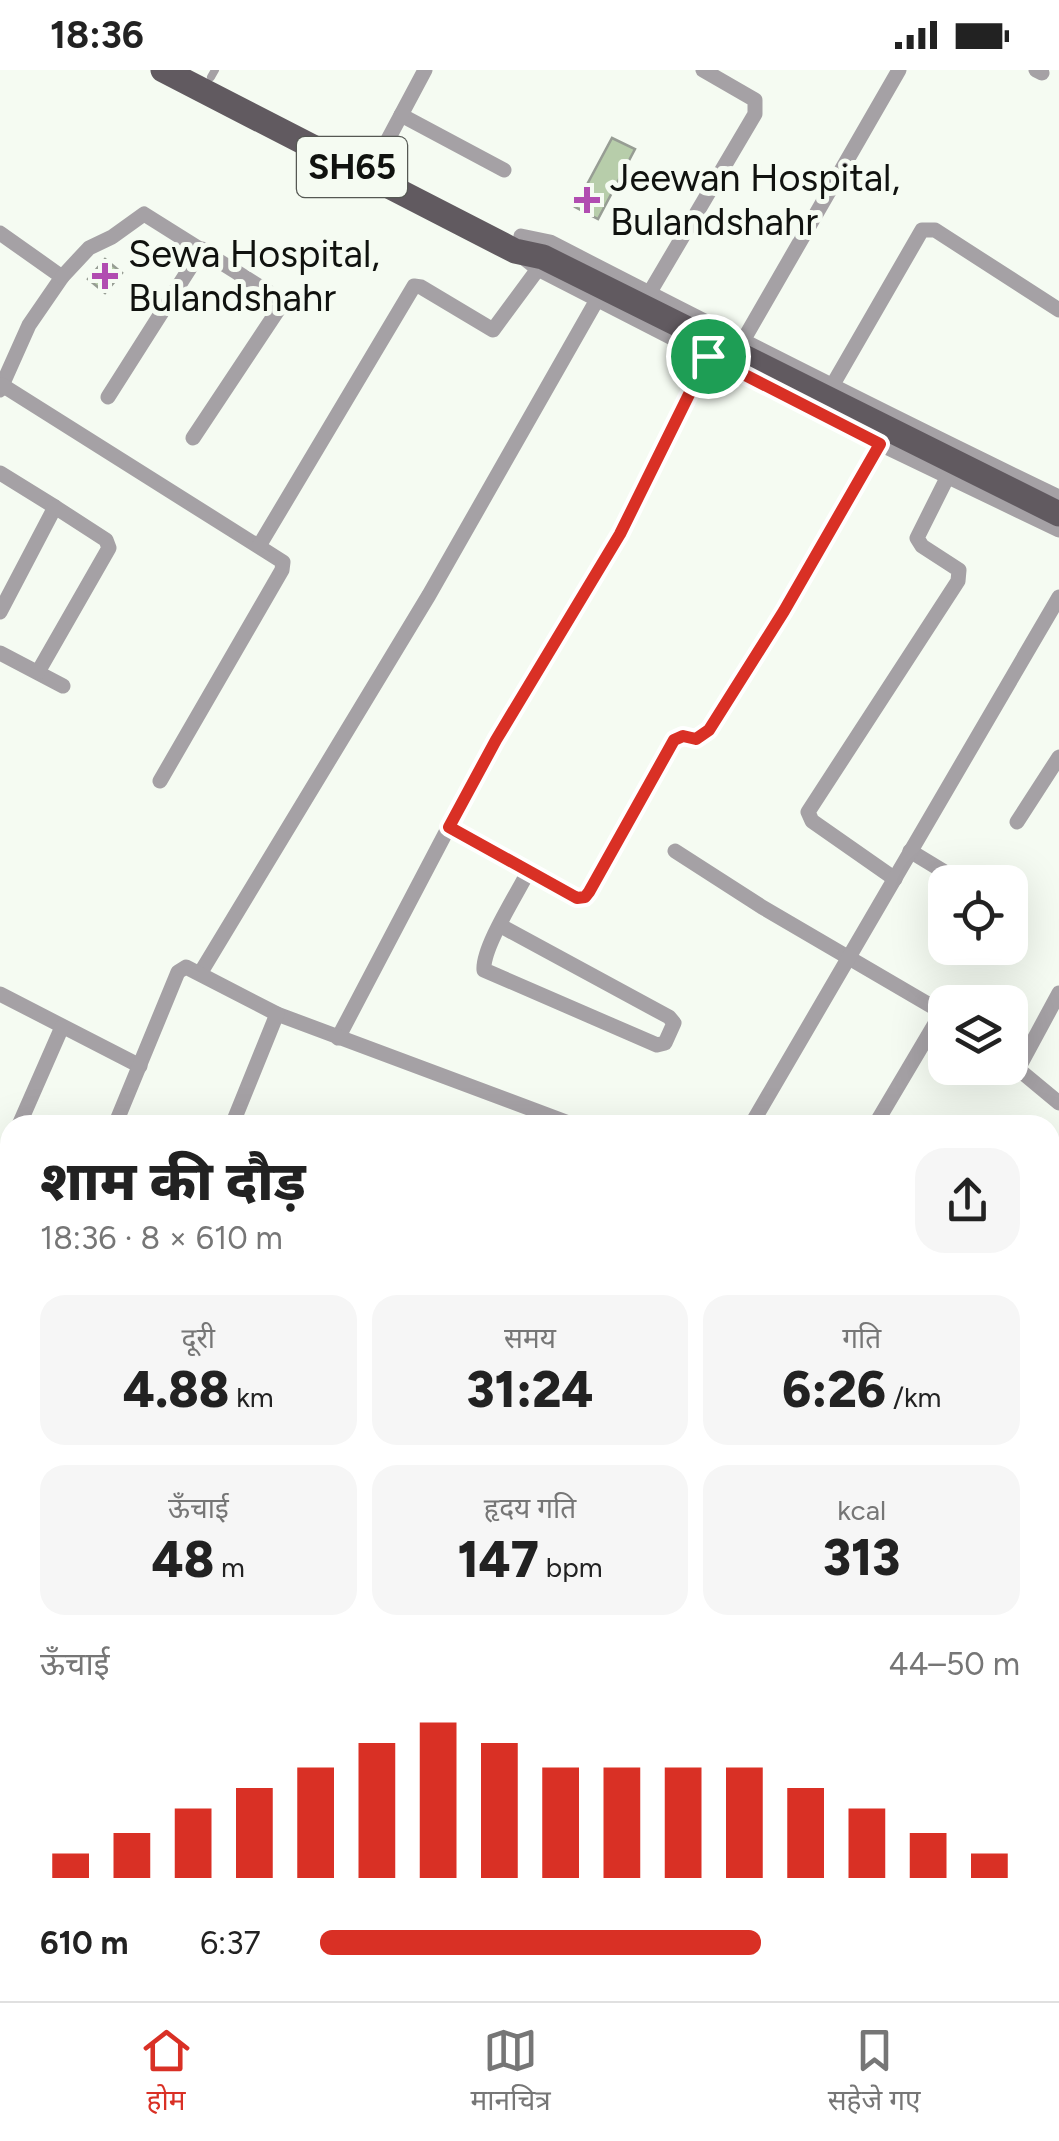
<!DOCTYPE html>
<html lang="hi">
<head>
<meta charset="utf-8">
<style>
  body { margin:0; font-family:Figtree,"Noto Sans Devanagari",sans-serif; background:#f6f6f6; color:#222; height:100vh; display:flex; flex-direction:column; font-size:38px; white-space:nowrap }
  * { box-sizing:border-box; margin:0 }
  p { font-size:32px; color:#767676 }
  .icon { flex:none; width:55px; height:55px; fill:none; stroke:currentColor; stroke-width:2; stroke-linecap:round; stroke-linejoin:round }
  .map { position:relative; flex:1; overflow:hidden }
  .side { position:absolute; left:0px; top:1045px; width:1060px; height:888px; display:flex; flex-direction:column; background:#fff; border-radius:30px 30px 0 0; box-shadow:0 10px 40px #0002 }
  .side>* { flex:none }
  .tools { position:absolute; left:928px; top:795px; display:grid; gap:20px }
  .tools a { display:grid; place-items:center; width:100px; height:100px; border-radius:20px; background:#fff; box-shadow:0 10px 40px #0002; font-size:50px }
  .pin { position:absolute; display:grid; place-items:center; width:85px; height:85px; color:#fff; margin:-42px; border:5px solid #fff; border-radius:50%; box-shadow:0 2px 10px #0007 }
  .round { display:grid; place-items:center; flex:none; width:105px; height:105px; border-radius:30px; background:#f6f6f6 }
  .summary { display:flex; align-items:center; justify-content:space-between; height:170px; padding:0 40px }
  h1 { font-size:55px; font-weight:800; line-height:75px }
  .figures { display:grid; grid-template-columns:repeat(3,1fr); gap:15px; height:170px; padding:10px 40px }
  .figures div { display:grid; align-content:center; border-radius:25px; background:#f6f6f6; text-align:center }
  .figures b { font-size:50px; font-weight:800 }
  .figures small { font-size:28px; font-weight:400 }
  .figures p { font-size:28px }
  .chart { height:280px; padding:20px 40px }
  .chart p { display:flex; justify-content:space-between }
  .chart svg { width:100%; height:180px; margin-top:10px; stroke:#d93025; stroke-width:6 }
  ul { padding:0 40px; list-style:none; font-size:32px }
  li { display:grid; grid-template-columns:160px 120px 1fr; align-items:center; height:75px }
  li i { height:25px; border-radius:12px; background:#d93025 }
  .status { display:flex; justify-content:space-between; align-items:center; height:70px; padding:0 50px; background:#fff; direction:ltr }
  .status svg { height:28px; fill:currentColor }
  .dock { display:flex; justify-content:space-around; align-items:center; height:140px; border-top:2px solid #e0e0e0; background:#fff; font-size:28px; color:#767676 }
  .dock a { display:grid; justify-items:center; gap:5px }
  .dock .selected { color:#d93025 }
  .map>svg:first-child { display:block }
  .building { fill:#b7cdaa; stroke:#979d94; stroke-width:2.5 }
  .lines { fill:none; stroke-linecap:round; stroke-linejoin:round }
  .lane { stroke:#a5a1a5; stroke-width:8 }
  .street { stroke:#a5a1a5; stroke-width:15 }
  .primary { stroke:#615a60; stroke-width:25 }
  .route-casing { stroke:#fff; stroke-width:20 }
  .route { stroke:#d93025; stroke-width:12 }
  .poi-dot { fill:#b14cb1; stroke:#f5fbf2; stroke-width:4 }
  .labels { text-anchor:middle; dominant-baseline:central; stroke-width:10; stroke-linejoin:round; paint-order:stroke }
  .shield { fill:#f5fbf2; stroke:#555853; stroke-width:2.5 }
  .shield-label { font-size:35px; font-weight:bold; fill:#10120f }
  .poi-label { font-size:38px; fill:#10120f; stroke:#f5fbf2; text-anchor:start }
</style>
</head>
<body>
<div class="status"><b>18:36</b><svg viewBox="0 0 49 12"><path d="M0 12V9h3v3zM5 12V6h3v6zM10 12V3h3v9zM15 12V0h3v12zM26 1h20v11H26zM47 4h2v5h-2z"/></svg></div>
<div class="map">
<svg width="1059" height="1931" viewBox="0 0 1059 1931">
  <rect width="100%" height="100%" fill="#f5fbf2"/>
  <g class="building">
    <polygon points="612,68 635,79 598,149 575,137"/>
    <polygon points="105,189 122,203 105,223 88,209"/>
  </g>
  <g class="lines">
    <polyline class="lane" points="211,7 215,0"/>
    <g class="street">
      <polyline points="1036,0 1042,3"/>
      <polyline points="401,45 504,100"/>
      <polyline points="376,92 425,0"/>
      <polyline points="0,163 62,207 29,255 0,320"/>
      <path d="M 521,166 L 550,172 C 719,259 888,345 1059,427"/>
      <polyline points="524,188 538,199 859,364 1059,460"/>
      <polyline points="62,207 89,178 112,167 144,144 281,230 280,237 193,368"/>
      <polyline points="650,222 755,44 755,30 703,0"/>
      <polyline points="744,269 899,0"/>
      <polyline points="2,315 283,492 282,500 160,711"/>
      <polyline points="832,316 922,160 935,160 1059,240"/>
      <polyline points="108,327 202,179"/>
      <polyline points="0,403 55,437 0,542"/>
      <polyline points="259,476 414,216 421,217 493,260 538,199"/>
      <polyline points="0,583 63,616"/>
      <polyline points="38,602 109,478 106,470 55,437"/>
      <polyline points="1017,752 1059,687"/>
      <polyline points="449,757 577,829 585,827 671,674 678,667 701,668 709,660 784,541 880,374"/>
      <polyline points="675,781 762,837 945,944"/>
      <polyline points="910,781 961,812"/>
      <polyline points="895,809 812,751 808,742 958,511 959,500 922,476 917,468 948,406"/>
      <path d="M 501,856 L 669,947 L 674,953 L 665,973 L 657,975 L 484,900 C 482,878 517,824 528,802"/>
      <polyline points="201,902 429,525 598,228"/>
      <polyline points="1059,923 1018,999 1059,1033"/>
      <polyline points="0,924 140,996"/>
      <polyline points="338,968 475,707 632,440 708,286"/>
      <polyline points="19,1055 62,957"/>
      <polyline points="115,1055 178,902 186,897 277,944 574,1055"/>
      <polyline points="232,1055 277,944"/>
      <polyline points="751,1055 1059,527"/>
      <polyline points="875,1055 942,942"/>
      <polyline points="0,1099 10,1076"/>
      <polyline points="1050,1207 1059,1195"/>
      <polyline points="1050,1259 1059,1262"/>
      <polyline points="0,1321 10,1299"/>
      <polyline points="1050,1368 1059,1348"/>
      <polyline points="0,1412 10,1417"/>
      <polyline points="0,1464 10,1439"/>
      <polyline points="1050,1643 1059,1616"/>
      <polyline points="0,1711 10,1684"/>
      <polyline points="0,1911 10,1916"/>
      <polyline points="335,1925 352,1931"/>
      <polyline points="45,1931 48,1922"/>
      <polyline points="140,1931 142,1922"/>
      <polyline points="244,1931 246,1922"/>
      <polyline points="523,1931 526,1922"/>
      <polyline points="607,1931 608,1922"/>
      <polyline points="767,1931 767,1922"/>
      <polyline points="850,1931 851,1922"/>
      <polyline points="933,1931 934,1922"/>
      <polyline points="1033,1931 1033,1922"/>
    </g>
    <polyline class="primary" points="163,0 515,181 543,187 1059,444"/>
  </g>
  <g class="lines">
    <g class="route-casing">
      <polygon id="route" points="708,286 880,374 784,541 709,660 696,669 683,666 674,670 589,822 585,827 577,828 449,757 496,670 620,464"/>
    </g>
    <use href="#route" class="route"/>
  </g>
  <g class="poi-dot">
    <path d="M582 115h10v10h10v10h-10v10h-10v-10h-10v-10h10z"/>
    <path d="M100 191h10v10h10v10h-10v10h-10v-10h-10v-10h10z"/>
  </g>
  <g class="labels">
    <rect class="shield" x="297" y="67" width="110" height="60" rx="8"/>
    <g class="shield-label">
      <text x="352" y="97">SH65</text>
    </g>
    <g class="poi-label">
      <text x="610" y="108">Jeewan Hospital,<tspan x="610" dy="44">Bulandshahr</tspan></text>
      <text x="128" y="184">Sewa Hospital,<tspan x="128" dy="44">Bulandshahr</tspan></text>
    </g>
  </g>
</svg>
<div class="tools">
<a><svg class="icon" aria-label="locate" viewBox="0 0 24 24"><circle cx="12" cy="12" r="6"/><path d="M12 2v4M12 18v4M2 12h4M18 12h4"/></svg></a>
<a><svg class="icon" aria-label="layers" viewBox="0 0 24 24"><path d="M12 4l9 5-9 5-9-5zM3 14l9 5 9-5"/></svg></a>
</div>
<div class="pin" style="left:708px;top:286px;background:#1e9e55"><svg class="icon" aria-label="arrive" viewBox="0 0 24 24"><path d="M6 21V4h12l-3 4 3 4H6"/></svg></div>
<section class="side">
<div class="summary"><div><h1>शाम की दौड़</h1><p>18:36 · 8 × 610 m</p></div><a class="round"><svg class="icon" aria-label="share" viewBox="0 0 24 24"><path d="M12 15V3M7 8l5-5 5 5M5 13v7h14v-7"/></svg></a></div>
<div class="figures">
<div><p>दूरी</p><b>4.88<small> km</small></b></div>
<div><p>समय</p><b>31:24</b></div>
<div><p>गति</p><b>6:26<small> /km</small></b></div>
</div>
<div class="figures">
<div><p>ऊँचाई</p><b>48<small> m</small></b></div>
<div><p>हृदय गति</p><b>147<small> bpm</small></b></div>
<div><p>kcal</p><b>313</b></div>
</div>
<div class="chart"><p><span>ऊँचाई</span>44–50 m</p>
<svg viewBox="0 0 160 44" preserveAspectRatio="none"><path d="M5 44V38M15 44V33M25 44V27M35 44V22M45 44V17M55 44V11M65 44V6M75 44V11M85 44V17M95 44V17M105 44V17M115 44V17M125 44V22M135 44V27M145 44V33M155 44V38"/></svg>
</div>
<ul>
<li><b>610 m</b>6:37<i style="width:63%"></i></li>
</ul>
</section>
</div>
<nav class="dock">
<a class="selected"><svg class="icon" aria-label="home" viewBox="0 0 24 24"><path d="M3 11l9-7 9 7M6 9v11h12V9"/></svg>होम</a>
<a><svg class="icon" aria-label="map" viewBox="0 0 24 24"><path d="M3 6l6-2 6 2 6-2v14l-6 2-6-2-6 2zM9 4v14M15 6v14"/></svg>मानचित्र</a>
<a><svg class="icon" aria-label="saved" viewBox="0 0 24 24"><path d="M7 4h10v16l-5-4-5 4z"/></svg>सहेजे गए</a>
</nav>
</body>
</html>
